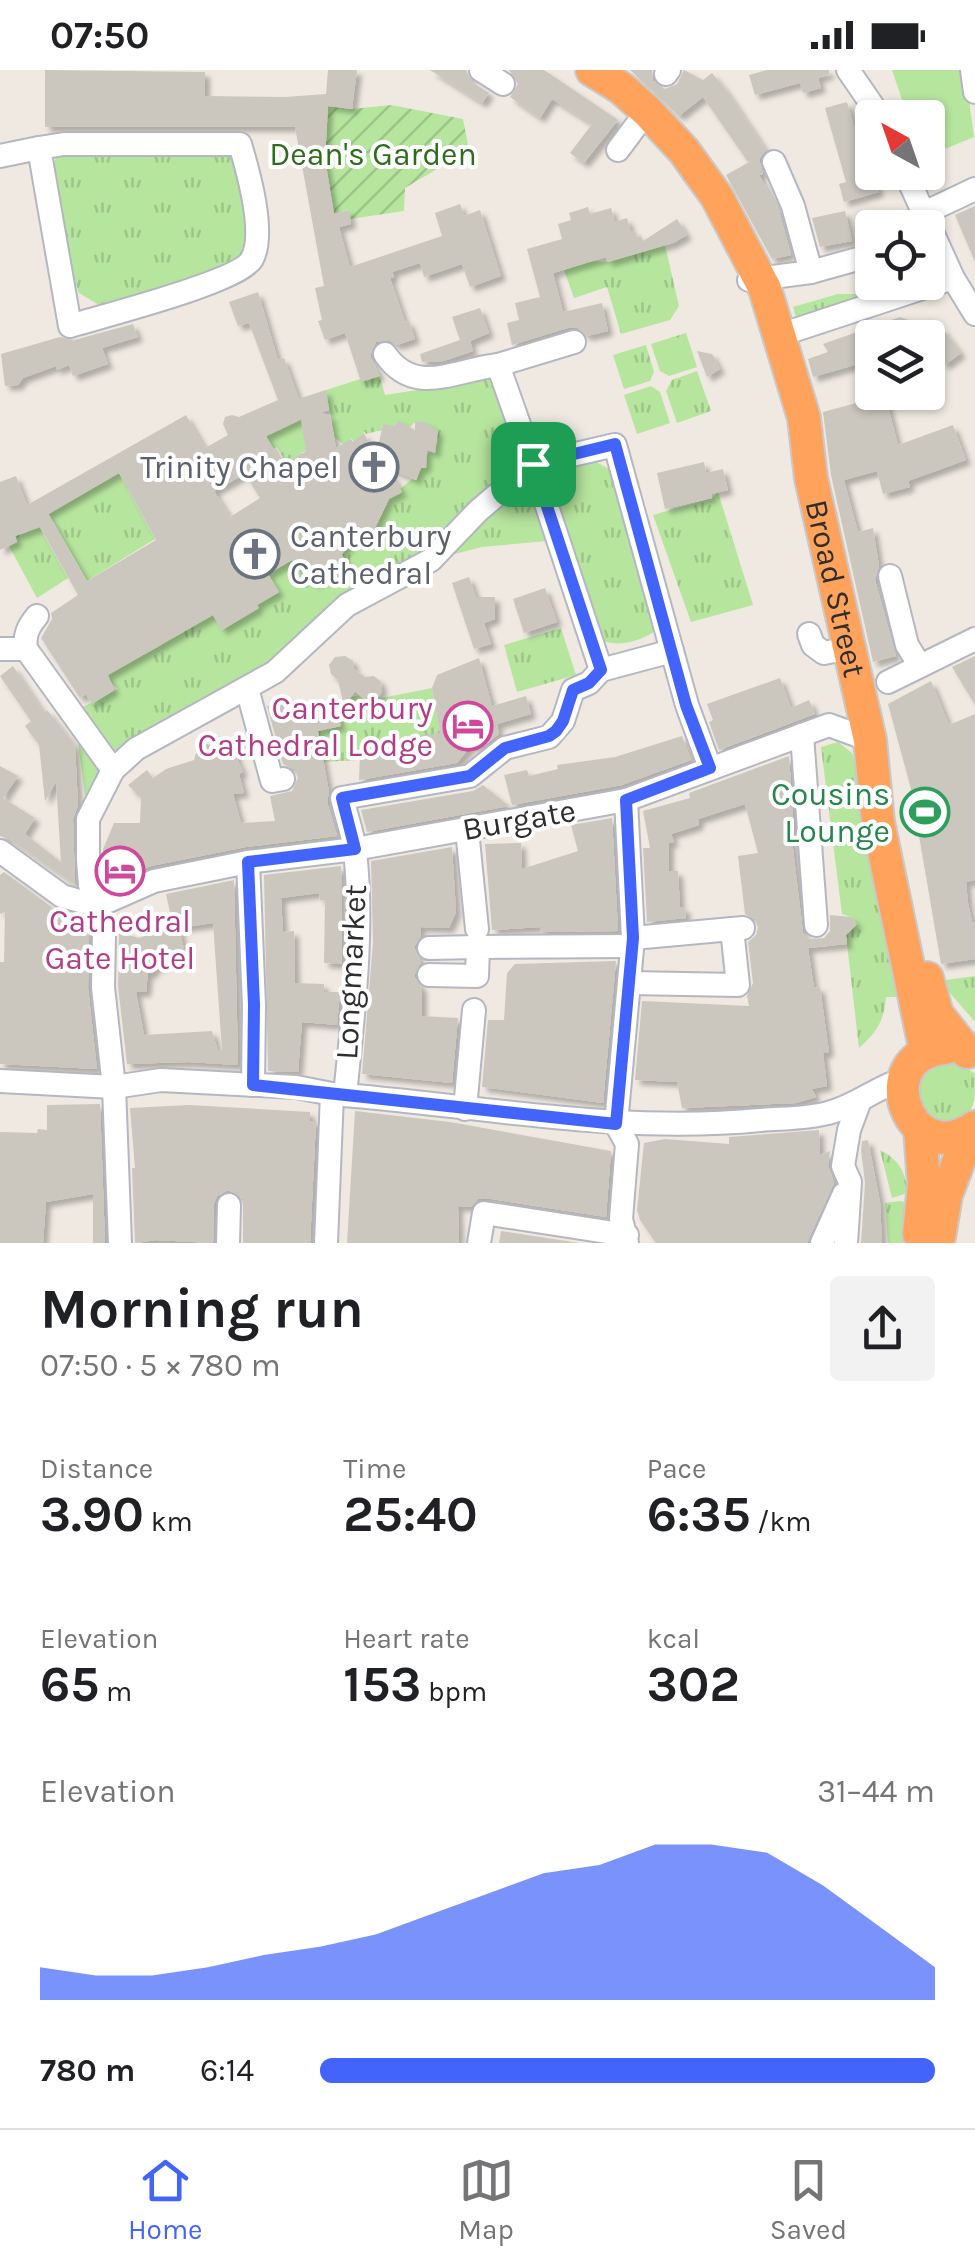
<!DOCTYPE html>
<html lang="en">
<head>
<meta charset="utf-8">
<style>
  body { margin:0; font-family:Karla,sans-serif; background:#f2f2f2; color:#202124; height:100vh; display:flex; flex-direction:column; font-size:38px; white-space:nowrap }
  * { box-sizing:border-box; margin:0 }
  p { font-size:32px; color:#757577 }
  .icon { flex:none; width:55px; height:55px; fill:none; stroke:currentColor; stroke-width:2; stroke-linecap:round; stroke-linejoin:round }
  .map { position:relative; height:1173px; overflow:hidden }
  .details { display:flex; flex-direction:column; background:#fff; flex:1 }
  .details>* { flex:none }
  .needle { width:65px; rotate:320deg }
  .tools { position:absolute; left:855px; top:30px; display:grid; gap:20px }
  .tools a { display:grid; place-items:center; width:90px; height:90px; border-radius:10px; background:#fff; box-shadow:0 2px 8px #0004; font-size:50px }
  .pin { position:absolute; display:grid; place-items:center; width:85px; height:85px; color:#fff; margin:-42px; border-radius:20px; box-shadow:0 5px 15px #0006 }
  .round { display:grid; place-items:center; flex:none; width:105px; height:105px; border-radius:10px; background:#f2f2f2 }
  .summary { display:flex; align-items:center; justify-content:space-between; height:170px; padding:0 40px }
  h1 { font-size:55px; font-weight:700; line-height:75px }
  .metrics { display:grid; grid-template-columns:repeat(3,1fr); gap:15px; height:170px; padding:10px 40px }
  .metrics div { display:grid; align-content:center }
  .metrics b { font-size:50px; font-weight:700 }
  .metrics small { font-size:28px; font-weight:400 }
  .metrics p { font-size:28px }
  .chart { height:280px; padding:20px 40px }
  .chart p { display:flex; justify-content:space-between }
  .chart svg { width:100%; height:180px; margin-top:10px; fill:#4264fb; opacity:.7 }
  ul { padding:0 40px; list-style:none; font-size:32px }
  li { display:grid; grid-template-columns:160px 120px 1fr; align-items:center; height:75px }
  li i { height:25px; border-radius:12px; background:#4264fb }
  .status { display:flex; justify-content:space-between; align-items:center; height:70px; padding:0 50px; background:#fff; direction:ltr }
  .status svg { height:28px; fill:currentColor }
  .dock { display:flex; justify-content:space-around; align-items:center; height:140px; border-top:2px solid #e0e0e0; background:#fff; font-size:28px; color:#757577 }
  .dock a { display:grid; justify-items:center; gap:5px }
  .dock .current { color:#4264fb }
  .map>svg:first-child { display:block }
  .grass { fill:url(#grass-tufts) }
  .park { fill:#b6e59e }
  .garden { fill:url(#garden-furrows) }
  .building { fill:#cbc7bf; fill-rule:evenodd; filter:url(#shadow) }
  .lines { fill:none; stroke-linecap:round; stroke-linejoin:round }
  .minor-casing { stroke:#b4b7c1; stroke-width:26 }
  .highway-casing { stroke:#c9c9c9; stroke-width:36 }
  .minor { stroke:#fff; stroke-width:22 }
  .highway { stroke:#ffa35c; stroke-width:32 }
  .route-casing { stroke:#fff; stroke-width:20 }
  .route { stroke:#4264fb; stroke-width:12 }
  .labels { text-anchor:middle; dominant-baseline:central; stroke-width:8; stroke-linejoin:round; paint-order:stroke }
  .park-label { font-size:32px; fill:#2c6e1b; stroke:#fff }
  .worship-label { font-size:32px; fill:#5b616d; stroke:#fff; text-anchor:end }
  .street-label { font-size:32px; fill:#2e2e2e; stroke:#fff }
  .hotel-label { font-size:32px; fill:#b23c85; stroke:#fff; text-anchor:end }
  .leisure-label { font-size:32px; fill:#27864d; stroke:#fff; text-anchor:end }
</style>
</head>
<body>
<div class="status"><b>07:50</b><svg viewBox="0 0 49 12"><path d="M0 12V9h3v3zM5 12V6h3v6zM10 12V3h3v9zM15 12V0h3v12zM26 1h20v11H26zM47 4h2v5h-2z"/></svg></div>
<div class="map">
<svg width="975" height="1173" viewBox="0 0 975 1173">
  <defs>
    <pattern id="grass-tufts" width="24" height="20" patternUnits="userSpaceOnUse" patternTransform="scale(2.5)"><rect width="24" height="20" fill="#b6e59e"/><path d="M3 7l-1-3M5 7V3M7 7l1-3M15 17l-1-3M17 17v-4M19 17l1-3" fill="none" stroke="#9dc588"/></pattern>
    <pattern id="garden-furrows" width="10" height="10" patternUnits="userSpaceOnUse" patternTransform="scale(2.5)"><rect width="10" height="10" fill="#b6e59e"/><path d="M-1 1l2-2M0 10L10 0M9 11l2-2" fill="none" stroke="#9dc588"/></pattern>
    <filter id="shadow"><feDropShadow dx="5" dy="5" stdDeviation="2.5" flood-color="#0004"/></filter>
  </defs>
  <rect width="100%" height="100%" fill="#efe9e1"/>
  <g class="grass">
    <path d="M 227,81 C 252,107 249,151 244,185 L 218,202 L 104,238 L 79,223 L 69,195 L 51,98 L 59,82 Z"/>
    <polygon points="665,175 679,236 670,250 621,264 607,217 574,228 564,200 593,191 608,192"/>
    <polygon points="880,213 915,213 796,248 793,237 838,224 857,224"/>
    <polygon points="686,263 697,297 669,306 660,301 651,274"/>
    <polygon points="646,275 654,302 650,311 624,319 613,285"/>
    <polygon points="486,301 503,307 547,471 482,477 431,490 136,679 88,749 75,649 71,643 118,619 108,610 107,603 158,577 164,573 163,570 179,565 178,562 193,556 211,542 222,560 258,538 257,535 279,522 268,504 292,490 298,501 305,497 315,513 346,493 332,467 342,460 353,467 359,461 372,467 389,429 396,421 398,425 401,423 400,419 412,409 416,410 418,406 413,404 438,370 429,355 416,351 410,357 398,351 392,360 383,354 382,360 366,364 364,361 363,366 354,372 351,368 346,376 335,368 329,337 304,343 310,379 301,383 306,394 292,402 277,377 270,380 263,368 302,350 295,330 379,303 385,325 436,317"/>
    <polygon points="697,301 711,341 677,353 666,321 672,310"/>
    <polygon points="651,316 660,322 670,353 637,364 624,325"/>
    <path d="M 594,391 L 611,400 L 654,555 L 654,562 C 639,571 620,577 603,571 L 553,418 L 552,408 L 558,399 Z"/>
    <polygon points="119,403 155,469 87,511 49,444"/>
    <polygon points="718,422 753,535 691,552 653,445 712,428"/>
    <polygon points="31,442 68,508 37,528 9,476 17,472 15,466 28,462 22,446"/>
    <polygon points="561,558 576,605 517,622 504,575"/>
    <polygon points="432,618 441,669 421,665 412,675 384,680 379,676 360,684 358,690 323,692 318,661 341,656 338,646 351,627 360,625 367,631"/>
    <path d="M 838,672 L 852,683 L 855,692 L 900,927 L 886,927 C 884,951 877,962 859,978 L 846,865 L 856,856 L 851,847 L 842,844 L 821,677 Z"/>
    <polygon points="975,906 975,952 944,916 946,910"/>
    <path d="M 948,990 L 959,992 L 975,1004 C 975,1044 975,1041 942,1054 L 924,1044 C 915,1007 915,1007 948,990 Z"/>
    <path d="M 880,1080 C 898,1089 907,1103 907,1123 L 892,1128 Z"/>
    <polygon points="900,1131 913,1134 909,1173 888,1173 885,1133"/>
  </g>
  <polygon class="park" points="892,0 965,0 974,67 928,86 928,48 908,47"/>
  <polygon class="garden" points="391,35 463,49 469,80 405,118 404,141 350,149 348,140 334,144 325,89 328,36 352,39"/>
  <g class="building">
    <polygon points="45,0 205,2 205,26 285,27 326,24 328,0 357,0 352,39 328,36 325,89 334,144 349,140 351,154 339,157 350,197 442,166 435,143 460,134 464,146 480,140 501,206 470,217 462,194 424,207 420,193 392,202 394,207 390,208 405,252 409,251 415,269 397,275 389,270 376,272 370,286 380,306 361,312 345,263 325,270 318,251 322,250 315,218 324,216 295,57 45,57"/>
    <polygon points="430,0 466,0 472,12 489,23 482,33"/>
    <polygon points="509,0 544,0 618,50 584,93 570,83 592,54 552,29 540,48 510,27 518,14"/>
    <polygon points="630,0 652,0 653,11 665,19 677,14 684,0 703,10 712,3 726,20 766,80 759,89 763,104 759,105 779,141 791,185 772,189 726,105 751,91 748,92 703,27 679,46"/>
    <polygon points="767,0 829,0 829,4 818,8 821,18 803,23 800,13 755,25 749,5"/>
    <polygon points="847,32 868,105 873,103 879,122 844,132 839,114 846,112 825,38"/>
    <polygon points="975,136 975,192 955,145"/>
    <polygon points="588,137 590,144 611,138 615,152 627,148 631,162 635,161 637,167 641,166 643,171 677,149 687,165 673,173 608,192 606,187 553,203 563,242 602,233 608,261 587,266 578,258 571,257 512,275 507,253 519,250 515,233 540,227 527,179 562,169 558,154 571,150 569,143"/>
    <polygon points="845,141 852,171 820,177 812,148"/>
    <path d="M 258,222 L 278,290 L 284,288 L 299,329 L 326,320 L 329,340 L 320,343 L 330,345 L 336,378 L 351,369 L 353,372 L 364,363 L 376,386 L 383,354 L 395,356 L 398,350 L 415,360 L 415,351 L 425,352 L 438,361 L 435,383 L 427,380 L 426,398 L 421,398 L 416,410 L 388,398 L 402,422 L 389,429 L 371,465 L 358,458 L 342,485 L 347,493 L 314,513 L 305,497 L 298,501 L 292,490 L 268,504 L 279,522 L 257,535 L 259,538 L 222,560 L 213,545 L 108,605 L 114,620 L 92,634 L 86,624 L 80,628 L 41,568 L 52,549 L 51,543 L 78,525 L 40,457 L 15,466 L 17,472 L 0,480 L 0,412 L 16,406 L 27,435 L 186,345 L 205,378 L 228,365 L 223,354 L 225,347 L 232,345 L 239,347 L 278,330 L 249,253 L 238,256 L 229,232 ZM 301,349 L 306,381 L 283,395 L 266,366 ZM 119,403 L 156,470 L 87,511 L 48,444 ZM 245,404 L 260,428 L 230,447 L 214,421 Z"/>
    <polygon points="480,238 489,263 470,271 473,281 444,291 422,292 420,284 460,270 452,247"/>
    <polygon points="900,247 914,252 919,268 872,268 872,290 813,307 808,289 828,282 823,274"/>
    <polygon points="133,254 138,267 102,278 108,294 73,306 69,295 57,300 56,296 23,308 18,315 5,316 1,284 60,267 74,270"/>
    <polygon points="942,258 961,283 945,295 928,273 928,270"/>
    <polygon points="697,281 712,284 720,299 707,307"/>
    <polygon points="885,325 898,375 953,355 966,390 908,411 910,417 883,424 877,401 844,410 858,462 873,458 879,496 875,510 896,586 873,592 831,405 823,342"/>
    <polygon points="704,392 706,403 723,399 728,420 711,424 712,428 665,439 657,403"/>
    <polygon points="469,507 476,527 495,527 495,549 484,553 491,574 474,579 452,513"/>
    <polygon points="545,518 557,552 524,563 513,529"/>
    <polygon points="345,586 353,591 354,599 365,607 374,606 381,612 382,622 376,629 367,632 355,621 338,646 341,656 318,661 329,722 327,732 337,766 246,777 151,796 105,813 103,779 114,753 140,753 141,728 128,715 147,700 153,708 166,699 194,690 198,677 206,674 223,677 241,667 236,686 243,702 239,704 244,723 233,724 241,753 275,751 270,726 292,721 298,707 294,699 283,694 267,636 279,635 283,624 296,640 343,632 338,610 331,604 329,595 335,587"/>
    <polygon points="975,586 975,635 952,597"/>
    <polygon points="479,588 492,636 526,626 531,644 497,654 499,664 485,675 470,677 457,693 359,710 360,684 371,678 379,676 384,680 412,675 421,665 440,663 432,618 437,605"/>
    <polygon points="13,596 44,643 47,640 75,675 78,736 73,749 75,814 9,769 0,766 0,696 18,706 3,728 35,748 25,764 61,792 56,712 45,731 39,675 25,656 31,651 0,606"/>
    <polygon points="780,608 791,638 809,630 815,644 719,680 709,652 713,650 707,634"/>
    <polygon points="931,611 949,655 975,644 975,810 966,812 968,833 972,852 975,852 975,889 941,894 911,719 888,634"/>
    <polygon points="682,666 691,690 622,715 512,735 504,705 527,700 529,706 558,699 557,695 615,687"/>
    <polygon points="789,686 794,762 791,762 803,863 810,869 824,868 830,861 830,845 851,847 857,854 846,865 847,874 808,878 814,918 820,917 829,982 823,983 827,1016 812,1019 816,1027 796,1033 682,1038 677,1012 635,1010 642,931 749,936 747,926 753,913 748,872 756,865 758,858 755,849 745,844 738,786 758,783 745,734 698,749 699,755 671,764 674,772 669,773 669,801 678,801 680,838 685,837 686,848 647,852 643,778 650,778 643,741 690,728 689,723"/>
    <polygon points="483,715 509,736 367,762 361,740 473,721"/>
    <polygon points="612,748 618,861 541,862 540,857 492,860 485,774 521,773 522,799 578,781 571,755"/>
    <polygon points="452,777 456,842 449,858 420,857 421,866 414,877 421,892 414,906 422,918 422,946 458,948 452,1013 362,1004 373,873 371,791"/>
    <polygon points="341,796 342,894 324,893 325,830 320,830 319,823 281,828 283,862 294,861 295,913 324,914 324,922 340,922 337,955 302,952 298,1002 268,1001 264,805"/>
    <polygon points="4,802 53,838 74,845 78,857 86,856 89,867 88,918 97,999 0,994 0,892 4,892 5,842 0,844 0,805"/>
    <path d="M 234,810 L 238,995 L 188,992 L 127,994 L 118,916 L 119,862 L 139,868 L 173,856 L 166,824 ZM 213,853 L 222,980 L 218,981 L 212,961 L 144,965 L 136,922 L 146,922 L 148,903 L 154,903 L 153,898 L 186,888 L 179,858 Z"/>
    <polygon points="616,891 603,1033 482,1017 488,950 504,950 507,903 515,894"/>
    <polygon points="100,1034 105,1173 93,1173 93,1124 46,1132 43,1173 0,1173 0,1062 37,1063 38,1059 47,1060 47,1035"/>
    <polygon points="189,1035 310,1042 310,1051 316,1051 310,1173 243,1173 243,1129 228,1120 217,1126 214,1134 213,1173 156,1170 135,1173 132,1098 135,1098 130,1038"/>
    <polygon points="355,1041 450,1052 611,1081 606,1147 485,1128 478,1129 471,1137 458,1136 459,1173 347,1173"/>
    <polygon points="819,1060 820,1085 830,1081 828,1095 834,1113 807,1173 656,1173 640,1150 637,1140 644,1073 665,1069 729,1074 729,1067"/>
    <polygon points="868,1070 880,1132 882,1173 861,1173 865,1113 861,1080 862,1071"/>
    <polygon points="501,1161 580,1173 499,1173"/>
  </g>
  <g class="lines">
    <g class="minor-casing">
      <g id="minor">
        <polyline points="481,0 503,14"/>
        <polyline points="848,0 881,48"/>
        <polyline points="972,0 975,22"/>
        <polyline points="666,4 669,0"/>
        <path d="M 64,74 L 240,74 C 248,101 266,163 252,189 C 239,212 102,246 70,256 L 39,78 Z"/>
        <polyline points="618,80 647,41"/>
        <polyline points="0,86 39,78"/>
        <polyline points="774,92 793,136 811,202"/>
        <polyline points="905,102 953,208 975,244"/>
        <polyline points="922,144 975,119"/>
        <polyline points="749,210 811,202 872,185"/>
        <polyline points="780,265 953,208"/>
        <polyline points="498,295 574,272"/>
        <polygon points="615,375 672,581 601,600 533,394"/>
        <polyline points="890,506 907,575 920,596"/>
        <path d="M 37,546 C 28,557 24,565 26,579 L 113,700"/>
        <polyline points="809,564 813,575 824,583 848,578"/>
        <polyline points="0,579 26,579"/>
        <polyline points="672,581 687,635 710,698"/>
        <polyline points="888,612 975,569"/>
        <polyline points="247,618 272,711 283,709"/>
        <polyline points="802,665 816,855"/>
        <polyline points="467,760 477,859"/>
        <polyline points="0,781 62,826 97,836 154,811 248,792 355,779 626,730 829,655 870,670"/>
        <polyline points="248,792 254,935 253,1015"/>
        <polyline points="633,868 743,858"/>
        <polyline points="429,878 478,877"/>
        <polyline points="429,905 477,906 478,877 632,876"/>
        <polyline points="629,913 738,915 732,859"/>
        <path d="M 0,1011 L 114,1017 L 161,1010 L 296,1017 L 332,1024 C 475,1035 616,1064 760,1050 C 782,1048 806,1049 828,1043 C 857,1036 876,1017 904,1009"/>
        <path d="M 345,1025 C 353,945 364,862 355,781 C 353,764 346,745 342,728 L 470,706 L 505,678 L 549,667 L 563,651 L 573,620 L 589,613 L 601,600"/>
        <polyline points="465,1039 474,940"/>
        <polyline points="616,1054 633,868 626,730"/>
        <polyline points="616,1054 627,1074 621,1149 627,1173"/>
        <path d="M 120,1173 L 114,1017 L 103,917 L 104,865 L 90,815 L 88,790 L 88,749 L 113,700 L 136,679 L 275,602 L 347,535 L 431,490 L 478,441 L 533,394 L 498,295 C 455,300 414,327 385,284"/>
        <polyline points="228,1173 229,1135"/>
        <polyline points="326,1173 332,1024"/>
        <polyline points="479,1173 484,1143 627,1165"/>
        <polyline points="822,1173 844,1124"/>
        <polyline points="846,1173 850,1112 843,1096 849,1060 859,1033"/>
      </g>
    </g>
    <g class="highway-casing">
      <g id="highway">
        <path id="s1" d="M 592,0 L 621,18 L 647,41 L 684,81 L 717,127 L 765,219 L 804,348 L 811,408 L 870,670 L 878,752 L 926,982"/>
        <polyline points="927,908 937,944 967,982"/>
        <path d="M 945,978 C 867,985 909,1103 975,1057"/>
        <polyline points="919,1164 924,1114 920,1058"/>
        <polyline points="938,1173 946,1125 970,1061"/>
      </g>
    </g>
    <use href="#minor" class="minor"/>
    <use href="#highway" class="highway"/>
  </g>
  <g class="lines">
    <g class="route-casing">
      <polygon id="route" points="615,374 686,635 710,698 626,730 633,868 616,1054 253,1015 254,935 248,792 355,779 342,728 470,706 505,678 549,666 556,661 563,651 573,620 589,613 601,600 533,394"/>
    </g>
    <use href="#route" class="route"/>
  </g>
  <defs>
    <g id="church-ring" transform="scale(2.5)"><circle r="9.5" fill="#fff" stroke="#6b7280" stroke-width="1.5"/><path d="M-1.2-6h2.4v3.5h3.3v2.4h-3.3V6h-2.4V-.1h-3.3v-2.4h3.3Z" fill="#6b7280"/></g>
    <g id="hotel-ring" transform="scale(2.5)"><circle r="9.5" fill="#fff" stroke="#d1479c" stroke-width="1.5"/><path d="M-6-4.5h1.5V1H6V5H4.5V3h-9V5H-6ZM-4 0a1.8 1.8 0 1 1 3.6 0ZM.5 0V-2.5h3Q6-2.5 6 0Z" fill="#d1479c"/></g>
    <g id="stadium-ring" transform="scale(2.5)"><circle r="9.5" fill="#fff" stroke="#2e9e5b" stroke-width="1.5"/><path d="M0-5a6.5 5 0 1 0 0 10a6.5 5 0 1 0 0-10ZM-3.5-1.8h7v3.6h-7Z" fill="#2e9e5b"/></g>
  </defs>
  <g fill-rule="evenodd">
    <use href="#church-ring" x="374" y="397"/>
    <use href="#church-ring" x="255" y="484"/>
    <use href="#hotel-ring" x="468" y="656"/>
    <use href="#stadium-ring" x="925" y="742"/>
    <use href="#hotel-ring" x="120" y="801"/>
  </g>
  <g class="labels">
    <g class="park-label">
      <text x="373" y="84">Dean's Garden</text>
    </g>
    <g class="worship-label">
      <text x="339" y="397">Trinity Chapel</text>
      <text x="290" y="466" text-anchor="start">Canterbury<tspan x="290" dy="37">Cathedral</tspan></text>
    </g>
    <g class="street-label">
      <text stroke="none"><textPath href="#s1" startOffset="592">Broad Street</textPath></text>
      <text transform="translate(519 750) rotate(-10)">Burgate</text>
      <text transform="translate(351 902) rotate(-87)">Longmarket</text>
    </g>
    <g class="hotel-label">
      <text x="433" y="638">Canterbury<tspan x="433" dy="37">Cathedral Lodge</tspan></text>
      <text x="120" y="851" text-anchor="middle">Cathedral<tspan x="120" dy="37">Gate Hotel</tspan></text>
    </g>
    <g class="leisure-label">
      <text x="890" y="724">Cousins<tspan x="890" dy="37">Lounge</tspan></text>
    </g>
  </g>
</svg>
<div class="tools">
<a><svg class="needle" viewBox="-14 -14 28 28"><path d="M0-13l5 13h-10z" fill="#e53935"/><path d="M0 13l5-13h-10z" fill="#757577"/></svg></a>
<a><svg class="icon" aria-label="locate" viewBox="0 0 24 24"><circle cx="12" cy="12" r="6"/><path d="M12 2v4M12 18v4M2 12h4M18 12h4"/></svg></a>
<a><svg class="icon" aria-label="layers" viewBox="0 0 24 24"><path d="M12 4l9 5-9 5-9-5zM3 14l9 5 9-5"/></svg></a>
</div>
<div class="pin" style="left:533px;top:394px;background:#1e9e55"><svg class="icon" aria-label="arrive" viewBox="0 0 24 24"><path d="M6 21V4h12l-3 4 3 4H6"/></svg></div>
</div>
<section class="details">
<div class="summary"><div><h1>Morning run</h1><p>07:50 · 5 × 780 m</p></div><a class="round"><svg class="icon" aria-label="share" viewBox="0 0 24 24"><path d="M12 15V3M7 8l5-5 5 5M5 13v7h14v-7"/></svg></a></div>
<div class="metrics">
<div><p>Distance</p><b>3.90<small> km</small></b></div>
<div><p>Time</p><b>25:40</b></div>
<div><p>Pace</p><b>6:35<small> /km</small></b></div>
</div>
<div class="metrics">
<div><p>Elevation</p><b>65<small> m</small></b></div>
<div><p>Heart rate</p><b>153<small> bpm</small></b></div>
<div><p>kcal</p><b>302</b></div>
</div>
<div class="chart"><p><span>Elevation</span>31–44 m</p>
<svg viewBox="0 0 160 44" preserveAspectRatio="none"><path d="M0 44V36L10 38L20 38L30 36L40 33L50 31L60 28L70 23L80 18L90 13L100 11L110 6L120 6L130 8L140 16L150 26L160 36V44z"/></svg>
</div>
<ul>
<li><b>780 m</b>6:14<i style="width:100%"></i></li>
</ul>
</section>
<nav class="dock">
<a class="current"><svg class="icon" aria-label="home" viewBox="0 0 24 24"><path d="M3 11l9-7 9 7M6 9v11h12V9"/></svg>Home</a>
<a><svg class="icon" aria-label="map" viewBox="0 0 24 24"><path d="M3 6l6-2 6 2 6-2v14l-6 2-6-2-6 2zM9 4v14M15 6v14"/></svg>Map</a>
<a><svg class="icon" aria-label="saved" viewBox="0 0 24 24"><path d="M7 4h10v16l-5-4-5 4z"/></svg>Saved</a>
</nav>
</body>
</html>
